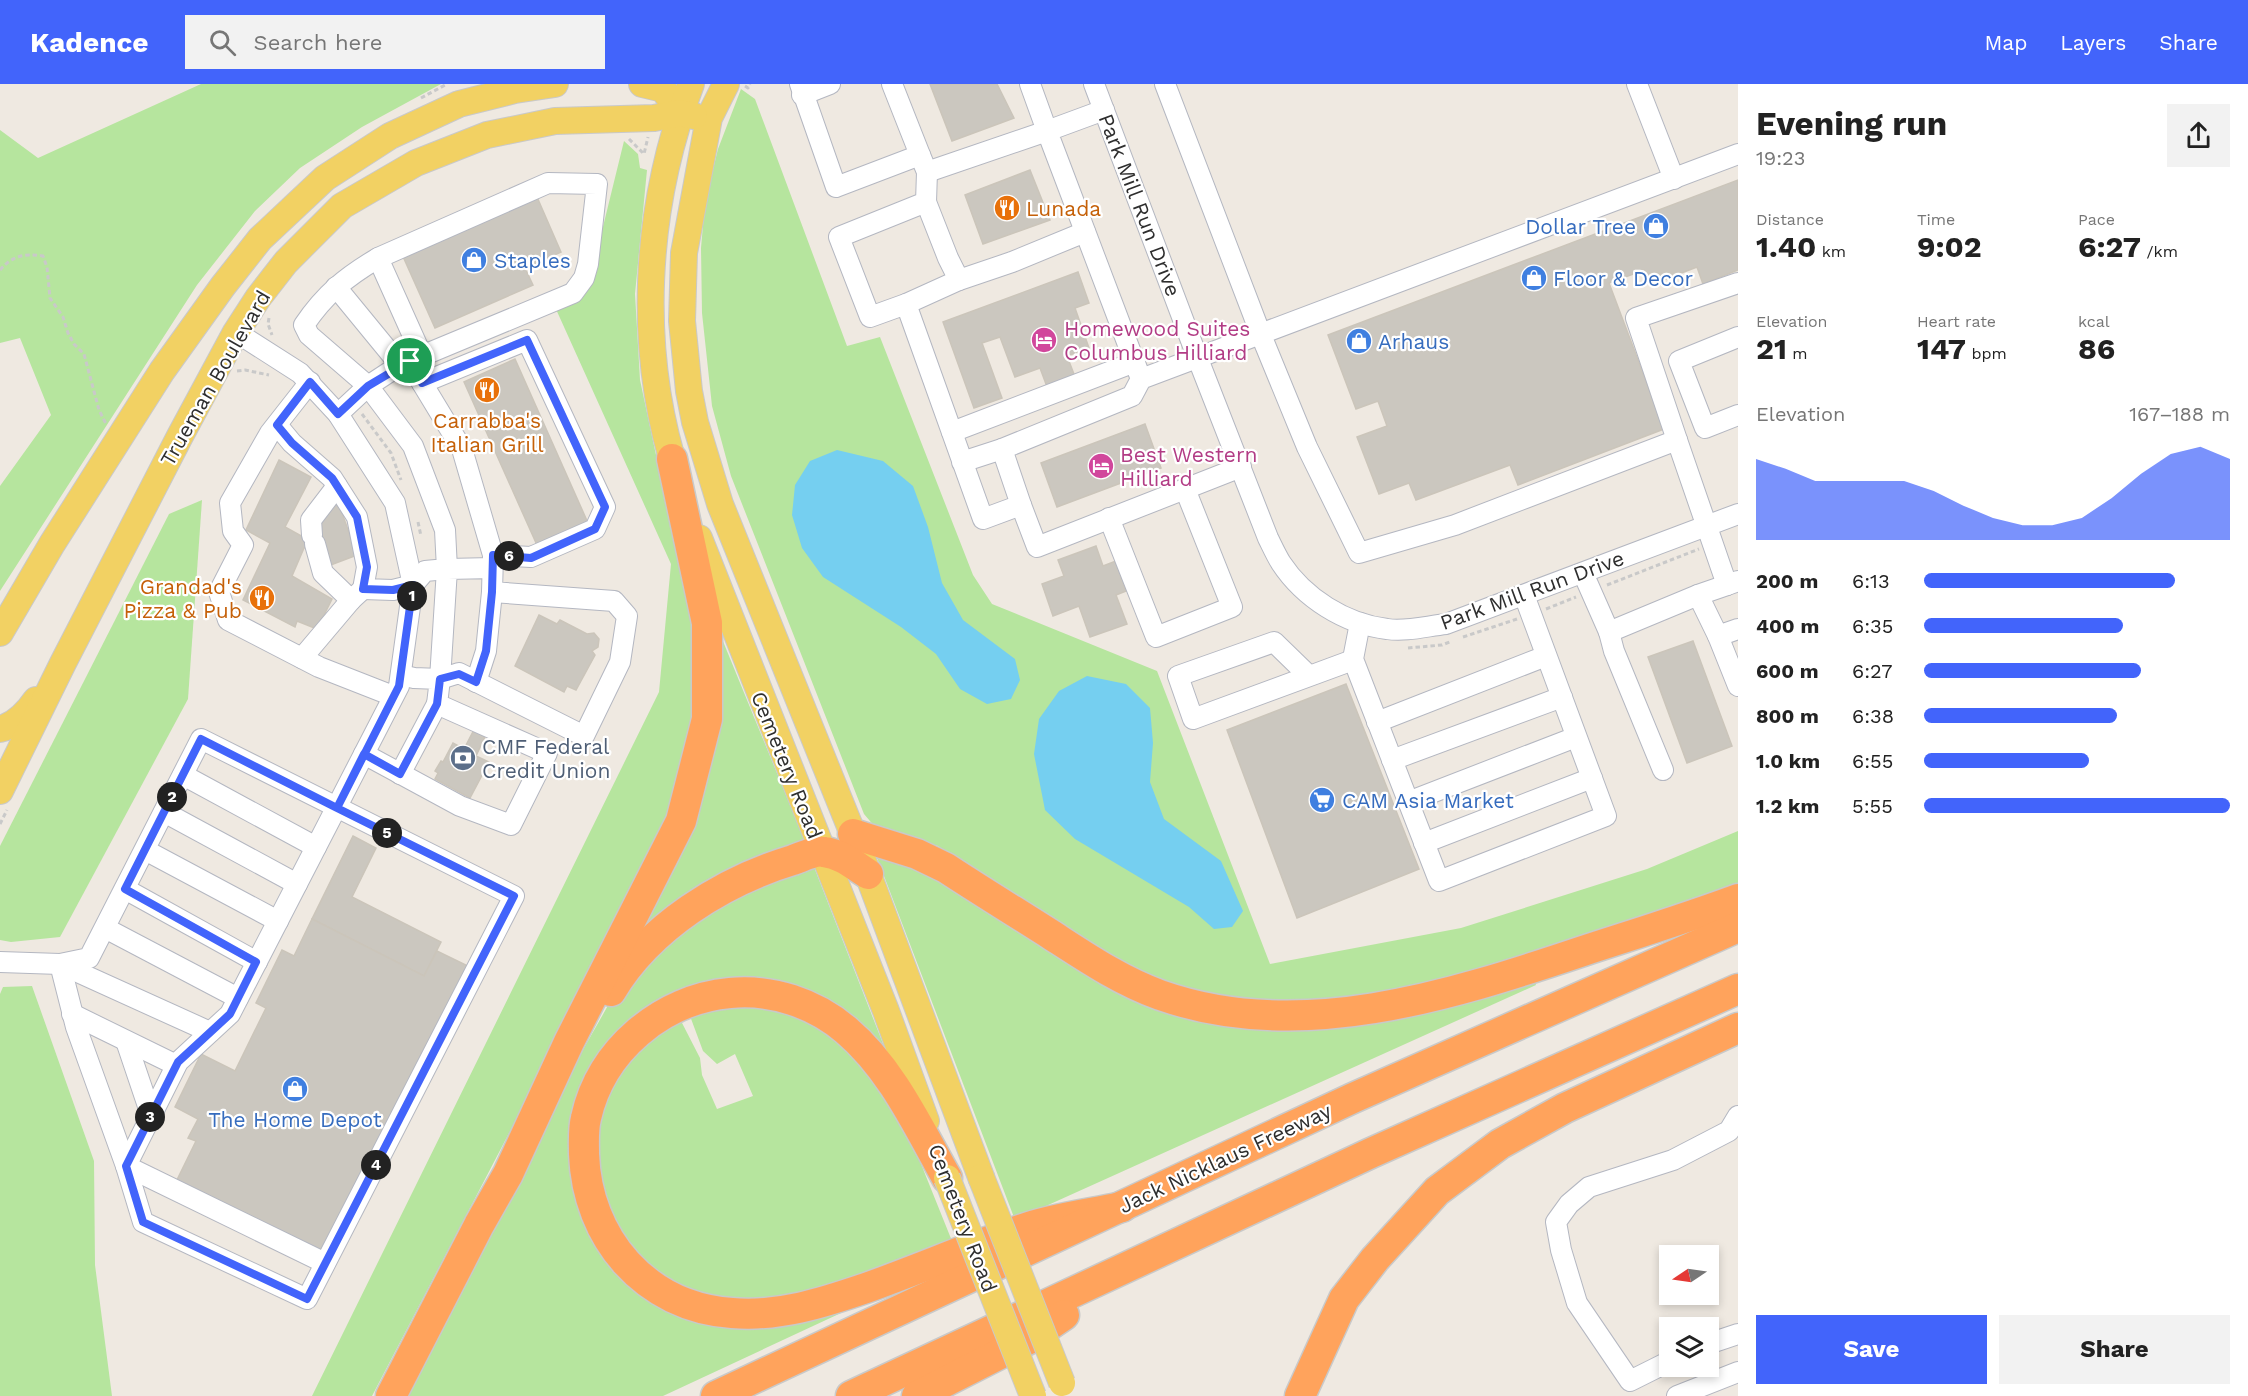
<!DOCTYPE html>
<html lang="en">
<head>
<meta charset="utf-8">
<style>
  body { margin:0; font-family:"Work Sans",sans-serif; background:#f2f2f2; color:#222; height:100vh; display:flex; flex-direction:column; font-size:22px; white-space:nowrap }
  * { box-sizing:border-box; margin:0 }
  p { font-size:20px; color:#767676 }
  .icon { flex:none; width:33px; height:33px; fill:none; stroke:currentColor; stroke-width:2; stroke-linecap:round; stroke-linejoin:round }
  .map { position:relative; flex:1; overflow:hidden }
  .details { display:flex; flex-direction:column; background:#fff; width:510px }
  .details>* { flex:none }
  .needle { width:39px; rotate:257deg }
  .fabs { position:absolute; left:1659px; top:1161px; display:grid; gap:12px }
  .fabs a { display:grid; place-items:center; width:60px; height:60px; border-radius:0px; background:#fff; box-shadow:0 3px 9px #0003; font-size:30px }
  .pin { position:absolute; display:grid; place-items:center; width:51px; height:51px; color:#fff; margin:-26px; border:3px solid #fff; border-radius:50%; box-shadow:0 2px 6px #0007 }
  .km { position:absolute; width:30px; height:30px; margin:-15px; border-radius:50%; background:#222; color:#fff; font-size:16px; line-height:30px; text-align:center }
  .round { display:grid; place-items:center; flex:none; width:63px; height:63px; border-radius:0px; background:#f2f2f2 }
  .headline { display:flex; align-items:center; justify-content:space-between; height:102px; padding:0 18px }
  h1 { font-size:33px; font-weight:700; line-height:45px }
  .metrics { display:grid; grid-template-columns:repeat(3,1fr); gap:9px; height:102px; padding:6px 18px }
  .metrics div { display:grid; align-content:center }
  .metrics b { font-size:30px; font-weight:700 }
  .metrics small { font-size:16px; font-weight:400 }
  .metrics p { font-size:16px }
  .chart { height:168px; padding:12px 18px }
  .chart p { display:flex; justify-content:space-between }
  .chart svg { width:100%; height:108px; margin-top:6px; fill:#4264fb; opacity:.7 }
  .button { display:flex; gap:12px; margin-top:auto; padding:12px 18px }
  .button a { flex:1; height:69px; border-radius:0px; background:#4264fb; color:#fff; font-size:24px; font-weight:700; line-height:69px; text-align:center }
  .button a+a { background:#f2f2f2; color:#222 }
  ul { padding:0 18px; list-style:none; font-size:20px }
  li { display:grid; grid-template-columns:96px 72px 1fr; align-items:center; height:45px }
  li i { height:15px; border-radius:8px; background:#4264fb }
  header { display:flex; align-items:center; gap:36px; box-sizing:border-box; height:84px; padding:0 30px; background:#4264fb; color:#fff }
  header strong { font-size:28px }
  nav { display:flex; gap:33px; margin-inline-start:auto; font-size:21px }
  .search { width:420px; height:54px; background:#f2f2f2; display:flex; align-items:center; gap:15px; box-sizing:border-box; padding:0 21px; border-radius:0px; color:#767676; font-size:22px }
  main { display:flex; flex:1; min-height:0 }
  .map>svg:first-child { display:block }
  .green { fill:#b6e59e }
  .water { fill:#75cff0 }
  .building { fill:#cbc7bf; stroke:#cbc5ba; stroke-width:1.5 }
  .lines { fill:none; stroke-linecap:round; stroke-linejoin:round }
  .minor-casing { stroke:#b4b7c1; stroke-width:22 }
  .major-casing { stroke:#c9c9c9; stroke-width:28 }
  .highway-casing { stroke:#c9c9c9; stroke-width:33 }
  .path { stroke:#c9c9c9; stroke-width:3; stroke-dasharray:4.5 3; stroke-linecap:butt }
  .minor { stroke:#fff; stroke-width:20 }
  .major { stroke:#f2d163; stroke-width:26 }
  .highway { stroke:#ffa35c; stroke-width:30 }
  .major-bridge-casing { stroke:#c9c9c9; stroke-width:28; stroke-linecap:butt }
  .major-bridge { stroke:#f2d163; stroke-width:26 }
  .route-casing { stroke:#fff; stroke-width:12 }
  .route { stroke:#4264fb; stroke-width:8 }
  .labels { text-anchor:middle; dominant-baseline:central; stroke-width:4.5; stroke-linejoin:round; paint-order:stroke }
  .street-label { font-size:21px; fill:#2e2e2e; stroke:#fff }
  .food-label { font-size:21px; fill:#c56008; stroke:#fff; text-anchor:start }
  .shop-label { font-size:21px; fill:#366cbe; stroke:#fff; text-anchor:start }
  .hotel-label { font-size:21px; fill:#b23c85; stroke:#fff; text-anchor:start }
  .service-label { font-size:21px; fill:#4e5e75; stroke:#fff; text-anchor:start }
</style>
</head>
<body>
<header>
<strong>Kadence</strong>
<div class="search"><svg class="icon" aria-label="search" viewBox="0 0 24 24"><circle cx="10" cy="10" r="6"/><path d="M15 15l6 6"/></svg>Search here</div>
<nav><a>Map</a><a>Layers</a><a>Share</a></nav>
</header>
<main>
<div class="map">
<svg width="1738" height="1312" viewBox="0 0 1738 1312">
  <rect width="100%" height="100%" fill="#efe9e1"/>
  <g class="green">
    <polygon points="201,0 441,0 362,43 300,84 255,127 197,201 0,507 0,402 51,331 20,254 0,259 0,46 38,74"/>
    <polygon points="741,5 755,15 847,262 880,253 973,491 992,520 1157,587 1270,880 1461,844 1647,785 1738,747 1738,803 1422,905 1292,922 1167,903 1041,831 938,762 875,743 864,730 731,392 712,322 702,229 701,164 705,118 718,65"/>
    <polygon points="624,57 638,70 640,84 647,86 635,210 640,296 659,385 695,514 695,650 653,773 372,1312 312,1312 659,608 671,480 555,223 588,204"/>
    <polygon points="202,416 188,615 60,853 11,858 0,856 0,762 169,430"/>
    <polygon points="720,550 806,760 617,882 688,731"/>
    <polygon points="876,771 910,778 1177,930 1225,942 1271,946 1533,892 1536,901 1015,1136"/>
    <polygon points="814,783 889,975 785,905 644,933 575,1087 653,1213 837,1222 841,1229 663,1312 397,1312 567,994 619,902 692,830"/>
    <polygon points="32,902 94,1077 95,1181 112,1312 0,1312 0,910 3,903"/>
    <polygon points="740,918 810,934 846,962 875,996 917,1070 954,1162 784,1216 712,1219 639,1180 612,1141 595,1090 601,1017 635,964 681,937 700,974 702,991 717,1025 753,1012 735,970 717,980 703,967 690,932"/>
  </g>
  <g class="water">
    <polygon points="837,366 883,377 913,402 928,443 942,499 963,536 1015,575 1020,596 1011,615 987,620 960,605 936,570 901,543 823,493 802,464 792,431 795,401 810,377"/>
    <polygon points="1087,592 1126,600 1150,624 1153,659 1150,698 1164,735 1221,777 1243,827 1232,843 1214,845 1189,823 1075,755 1045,726 1034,670 1039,635 1059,607"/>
  </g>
  <g class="building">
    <polygon points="930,0 997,0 1014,34 952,57"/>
    <polygon points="1030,86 1050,136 983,160 965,111"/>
    <polygon points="1738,96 1738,186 1703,200 1697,183 1650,201 1644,186 1609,199 1664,345 1518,401 1510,381 1416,416 1409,399 1379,410 1357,353 1387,342 1378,317 1356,325 1328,251"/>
    <polygon points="537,113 561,168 525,184 533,201 435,244 401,168"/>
    <polygon points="1078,188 1089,219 1075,224 1089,264 1067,272 1077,298 1049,308 1040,284 1015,293 1000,253 982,259 1002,314 974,324 943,238"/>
    <polygon points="515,275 588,439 537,461 464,298"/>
    <polygon points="1145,340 1161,384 1057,423 1041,379"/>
    <polygon points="279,376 311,393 285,443 303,453 338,418 357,471 328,482 320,458 304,464 292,492 332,515 317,545 297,537 295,543 243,516 270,459 246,446"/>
    <polygon points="1096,462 1103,482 1116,477 1126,507 1116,511 1127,540 1090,553 1079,522 1053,532 1042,500 1064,492 1058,476"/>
    <polygon points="539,531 557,540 560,536 587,550 594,549 599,555 598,563 592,567 595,571 576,606 567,602 564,608 515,582"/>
    <polygon points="1693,557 1732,662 1687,679 1648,573"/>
    <polygon points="1346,600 1419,785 1297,834 1227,646"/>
    <polygon points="478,638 489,644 476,672 489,678 470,714 435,695 438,689 435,687 441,677 443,678 453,659 464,665"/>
    <polygon points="353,752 376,764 352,813 441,858 424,892 312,835"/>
    <polygon points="312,835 424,892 437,867 468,882 322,1173 176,1098 196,1057 188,1054 198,1035 175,1023 201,970 235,987 266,924 256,919 282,866 294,872"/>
  </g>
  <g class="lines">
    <g class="minor-casing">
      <g id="minor">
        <polyline points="800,0 836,103 920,71 927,88 926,118 839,153 870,233 906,220 983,435 1021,421 1002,365 1132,312 1141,295 1738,70"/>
        <polyline points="892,0 920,71"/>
        <path d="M 1094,0 L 1198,275 L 1268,454 C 1272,462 1276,471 1281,479 C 1304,514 1345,540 1387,545 C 1406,548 1427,542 1446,540 L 1738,430"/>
        <polyline points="1165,0 1261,251 1307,363 1359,469 1455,441 1677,356 1727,501 1738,497"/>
        <polyline points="1637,0 1674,95"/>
        <polyline points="802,11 830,0"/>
        <polyline points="1104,26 1047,47 1141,295"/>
        <polyline points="927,88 1047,47 1030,0"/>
        <polyline points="926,118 948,174 959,196 1012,178 1085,148"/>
        <polyline points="336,203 400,281"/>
        <polyline points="906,220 959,196"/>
        <polyline points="236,248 300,289 338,330 395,419 413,501 399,602 230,930 178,978 126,1082 325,1179"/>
        <polyline points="1738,253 1679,277 1705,344 1738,331"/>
        <polyline points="410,277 422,299 527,256 605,423 595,445 531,473 493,471 492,508 614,517 627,532 620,578 584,652 459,589 440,595 447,485 493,484"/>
        <polyline points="310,298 270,349 230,419 233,447 243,461 219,508 228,536 319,583 393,612"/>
        <polyline points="422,299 462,365 493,471"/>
        <polyline points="338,330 368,302 400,281 573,209 584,194 588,180 597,100 548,99 378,174 422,272"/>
        <path d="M 277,341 L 292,359 L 332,394 L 357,433 L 367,483 L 363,505 L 393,506 L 413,501 L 425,487 L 447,485 L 445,446 L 413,362 L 368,302 L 309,251 L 304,241 C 325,210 346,193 378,174"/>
        <polyline points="952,348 1135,278"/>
        <polyline points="1677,356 1636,234 1738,199"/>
        <polyline points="962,378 1002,365"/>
        <polyline points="1021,421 1037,463 1241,383"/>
        <polyline points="1109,434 1156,553 1232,523 1185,405"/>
        <polyline points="312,451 311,436 337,402"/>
        <polyline points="315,460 323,489 351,516"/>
        <polyline points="1583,489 1609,548 1698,511 1727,501"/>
        <polyline points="1698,511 1718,552 1738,545"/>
        <polyline points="1360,539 1353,575 1439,797 1606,732 1524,511"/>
        <polyline points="1609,548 1614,567 1663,686"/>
        <polyline points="1718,552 1738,602"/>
        <polyline points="302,574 351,516 363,505"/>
        <polyline points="1309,592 1274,558 1178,592 1193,635 1353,576"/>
        <polyline points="476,598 486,567 492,508"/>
        <polyline points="1377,638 1546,572"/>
        <polyline points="364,670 460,722 511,741 547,669 437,620 440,595 414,594 401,591"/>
        <polyline points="1392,676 1562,613"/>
        <polyline points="400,690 437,620"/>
        <polyline points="183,691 316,763"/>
        <polyline points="1408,718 1576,653"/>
        <polyline points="164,728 297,800"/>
        <polyline points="1424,759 1592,694"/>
        <polyline points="145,766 278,837"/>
        <polyline points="125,805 257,878"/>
        <polyline points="105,844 238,914"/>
        <polyline points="0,878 60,880 89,874 201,655 514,812 307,1215 143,1138 126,1082 76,943 60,880"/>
        <polyline points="60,880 210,948"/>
        <polyline points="72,930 176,981"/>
        <polyline points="126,957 151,1031"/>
        <polyline points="1708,1260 1738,1250"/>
        <polyline points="1670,1277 1630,1297 1577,1219 1561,1166 1556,1138 1569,1120 1589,1103 1673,1076 1729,1047 1738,1032"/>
        <polyline points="1677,1312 1738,1288"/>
      </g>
    </g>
    <g class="major-casing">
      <g id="major">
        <polyline points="642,0 663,5 680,29"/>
        <polyline points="726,0 709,34 684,169 682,237 689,307 695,338 720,420 853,750 981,1093"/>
        <path d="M 678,394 C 636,266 644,125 691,0"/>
        <polyline points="699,454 886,927 926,1037"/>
        <polyline points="0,549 52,460 162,287 223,202 260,155 325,94 390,52 459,20 515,6 555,0"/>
        <path d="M 0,645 C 16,641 27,629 36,616"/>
        <polyline points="0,707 63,579 180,352 236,248 258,214 286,178 342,122 416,79 487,51 555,37 654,34 680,29 694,32"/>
      </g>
    </g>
    <g class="highway-casing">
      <g id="highway">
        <path d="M 853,750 L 917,770 L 946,784 C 981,807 1017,829 1053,852 C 1087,874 1121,897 1160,911 C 1299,960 1449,912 1583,867 C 1635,850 1687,834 1738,815"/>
        <path d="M 611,907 C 649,843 723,797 793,776 C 802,773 815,766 824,768 C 841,770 854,781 868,790"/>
        <path d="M 947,1094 C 918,1043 892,985 846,946 C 814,919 772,905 730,909 C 662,915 601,966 586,1034 C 583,1046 584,1058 584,1070 C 587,1154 645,1223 732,1229 C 779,1233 822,1219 866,1204 C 919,1185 970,1163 1023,1145 C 1054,1134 1090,1130 1122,1123"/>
        <polyline points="391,1312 479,1141 508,1090 569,958 681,737 707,635 707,539 672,375"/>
        <polyline points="716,1312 1353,1014 1738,843"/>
        <polyline points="851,1312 1371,1069 1738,905"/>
        <polyline points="917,1312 1027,1256 1064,1231"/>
        <polyline points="1300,1312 1344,1215 1375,1175 1437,1107 1500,1060 1565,1024 1738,944"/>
      </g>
    </g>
    <g class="path">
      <polyline points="745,2 748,4 750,0"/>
      <polyline points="421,14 447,0"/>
      <polyline points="629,55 644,70 648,53"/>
      <path d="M 0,186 C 12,172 24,169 43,172 L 47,183 L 50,214 L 63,233 L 68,249 L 74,260 L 84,270 L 99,326 L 106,340"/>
      <polyline points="269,234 268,240 272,251"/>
      <polyline points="237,287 245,286 269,291"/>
      <polyline points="362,330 391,369 401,396"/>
      <polyline points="418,438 421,452"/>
      <polyline points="1607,501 1699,465"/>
      <polyline points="1546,525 1576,513"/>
      <polyline points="1463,553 1517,535"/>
      <polyline points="1408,564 1442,561 1452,557"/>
      <polyline points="0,740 7,726"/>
    </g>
    <use href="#minor" class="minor"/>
    <use href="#major" class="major"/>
    <use href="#highway" class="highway"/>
    <g class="major-bridge-casing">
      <g id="major-bridge">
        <polyline points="981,1093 1062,1299"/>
        <polyline points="947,1094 1033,1312"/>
      </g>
    </g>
    <use href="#major-bridge" class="major-bridge"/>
  </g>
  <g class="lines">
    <g class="route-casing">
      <polyline id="route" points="410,277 368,302 338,330 310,298 277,341 292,359 332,394 357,433 367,483 363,505 393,506 413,501 399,602 337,724 201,655 125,805 256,878 230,930 178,978 126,1082 143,1138 307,1215 514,812 337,724 364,670 400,690 437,620 440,595 459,590 476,598 486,567 492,508 493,471 531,474 595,445 605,423 527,256 422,299 410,277"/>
    </g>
    <use href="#route" class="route"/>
  </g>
  <defs>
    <g id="restaurant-disc" transform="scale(1.35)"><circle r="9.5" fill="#e8710a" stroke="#fff"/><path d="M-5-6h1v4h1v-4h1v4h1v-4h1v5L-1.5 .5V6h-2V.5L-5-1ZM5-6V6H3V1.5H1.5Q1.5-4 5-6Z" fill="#fff"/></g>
    <g id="shop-disc" transform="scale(1.35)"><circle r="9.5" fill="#3f7fe0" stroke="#fff"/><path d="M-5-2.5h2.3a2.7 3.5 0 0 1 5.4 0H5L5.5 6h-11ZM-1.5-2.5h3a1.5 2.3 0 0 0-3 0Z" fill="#fff"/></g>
    <g id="hotel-disc" transform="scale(1.35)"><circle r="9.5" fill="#d1479c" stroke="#fff"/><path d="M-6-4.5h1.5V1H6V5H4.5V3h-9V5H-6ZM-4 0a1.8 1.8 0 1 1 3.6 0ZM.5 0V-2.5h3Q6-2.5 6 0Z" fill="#fff"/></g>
    <g id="bank-disc" transform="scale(1.35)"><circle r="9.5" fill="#5c6f8a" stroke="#fff"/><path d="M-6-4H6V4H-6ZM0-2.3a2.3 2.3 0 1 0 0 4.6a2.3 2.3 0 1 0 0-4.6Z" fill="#fff"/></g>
    <g id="supermarket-disc" transform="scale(1.35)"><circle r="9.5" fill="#3f7fe0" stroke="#fff"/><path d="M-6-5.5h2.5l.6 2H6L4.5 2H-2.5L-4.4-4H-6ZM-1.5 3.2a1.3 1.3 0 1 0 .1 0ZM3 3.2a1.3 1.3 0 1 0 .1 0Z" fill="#fff"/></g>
  </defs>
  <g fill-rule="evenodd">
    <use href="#restaurant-disc" x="1007" y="124"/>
    <use href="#shop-disc" x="1656" y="142"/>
    <use href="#shop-disc" x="474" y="176"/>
    <use href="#shop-disc" x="1534" y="194"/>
    <use href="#hotel-disc" x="1044" y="256"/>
    <use href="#shop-disc" x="1359" y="257"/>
    <use href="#restaurant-disc" x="487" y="306"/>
    <use href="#hotel-disc" x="1101" y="382"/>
    <use href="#restaurant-disc" x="262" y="514"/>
    <use href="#bank-disc" x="463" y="674"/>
    <use href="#supermarket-disc" x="1322" y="716"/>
    <use href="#shop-disc" x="295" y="1005"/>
  </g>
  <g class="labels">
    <g class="street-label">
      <text transform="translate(1140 121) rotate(69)">Park Mill Run Drive</text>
      <text transform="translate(215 294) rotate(-60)">Trueman Boulevard</text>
      <text transform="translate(1532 506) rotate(-20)">Park Mill Run Drive</text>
      <text transform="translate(787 681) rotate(68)">Cemetery Road</text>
      <text transform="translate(1225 1074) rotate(-25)">Jack Nicklaus Freeway</text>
      <text transform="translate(963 1134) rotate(69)">Cemetery Road</text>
    </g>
    <g class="food-label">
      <text x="1026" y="124">Lunada</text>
      <text x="487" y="336" text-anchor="middle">Carrabba's<tspan x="487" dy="24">Italian Grill</tspan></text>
      <text x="242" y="502" text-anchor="end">Grandad's<tspan x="242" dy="24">Pizza &amp; Pub</tspan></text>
    </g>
    <g class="shop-label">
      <text x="1636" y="142" text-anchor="end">Dollar Tree</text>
      <text x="494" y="176">Staples</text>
      <text x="1553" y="194">Floor &amp; Decor</text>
      <text x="1378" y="257">Arhaus</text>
      <text x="1342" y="716">CAM Asia Market</text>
      <text x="295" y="1035" text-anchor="middle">The Home Depot</text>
    </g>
    <g class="hotel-label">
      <text x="1064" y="244">Homewood Suites<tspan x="1064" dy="24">Columbus Hilliard</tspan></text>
      <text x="1120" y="370">Best Western<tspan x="1120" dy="24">Hilliard</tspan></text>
    </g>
    <g class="service-label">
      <text x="482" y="662">CMF Federal<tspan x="482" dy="24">Credit Union</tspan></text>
    </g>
  </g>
</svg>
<div class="fabs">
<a><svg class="needle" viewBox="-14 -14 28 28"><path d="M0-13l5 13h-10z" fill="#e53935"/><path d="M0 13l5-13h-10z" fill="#767676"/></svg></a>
<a><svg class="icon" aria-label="layers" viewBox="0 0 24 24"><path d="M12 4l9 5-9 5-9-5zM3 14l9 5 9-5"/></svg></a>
</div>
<div class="pin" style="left:410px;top:277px;background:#1e9e55"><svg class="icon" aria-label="arrive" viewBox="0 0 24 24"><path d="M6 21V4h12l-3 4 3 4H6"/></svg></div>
<b class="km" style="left:412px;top:512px">1</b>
<b class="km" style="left:172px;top:713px">2</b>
<b class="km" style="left:150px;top:1033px">3</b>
<b class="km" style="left:376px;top:1081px">4</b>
<b class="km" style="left:387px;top:749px">5</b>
<b class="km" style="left:509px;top:472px">6</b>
</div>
<section class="details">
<div class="headline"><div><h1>Evening run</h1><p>19:23</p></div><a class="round"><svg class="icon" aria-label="share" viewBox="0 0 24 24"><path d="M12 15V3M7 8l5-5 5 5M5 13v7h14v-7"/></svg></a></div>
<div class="metrics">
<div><p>Distance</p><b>1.40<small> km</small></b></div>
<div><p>Time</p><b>9:02</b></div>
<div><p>Pace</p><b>6:27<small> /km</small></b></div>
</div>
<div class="metrics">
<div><p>Elevation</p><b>21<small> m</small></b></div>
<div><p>Heart rate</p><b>147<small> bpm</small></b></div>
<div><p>kcal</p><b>86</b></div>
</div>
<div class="chart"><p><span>Elevation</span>167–188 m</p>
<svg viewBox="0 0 160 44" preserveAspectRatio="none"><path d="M0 44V11L10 15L20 20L30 20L40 20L50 20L60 24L70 30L80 35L90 38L100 38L110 35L120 27L130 17L140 9L150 6L160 11V44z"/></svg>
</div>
<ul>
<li><b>200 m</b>6:13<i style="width:82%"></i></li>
<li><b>400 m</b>6:35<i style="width:65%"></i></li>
<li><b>600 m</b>6:27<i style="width:71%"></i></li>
<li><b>800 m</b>6:38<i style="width:63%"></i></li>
<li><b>1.0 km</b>6:55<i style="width:54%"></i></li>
<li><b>1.2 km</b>5:55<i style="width:100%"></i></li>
</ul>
<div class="button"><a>Save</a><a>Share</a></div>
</section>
</main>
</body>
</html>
